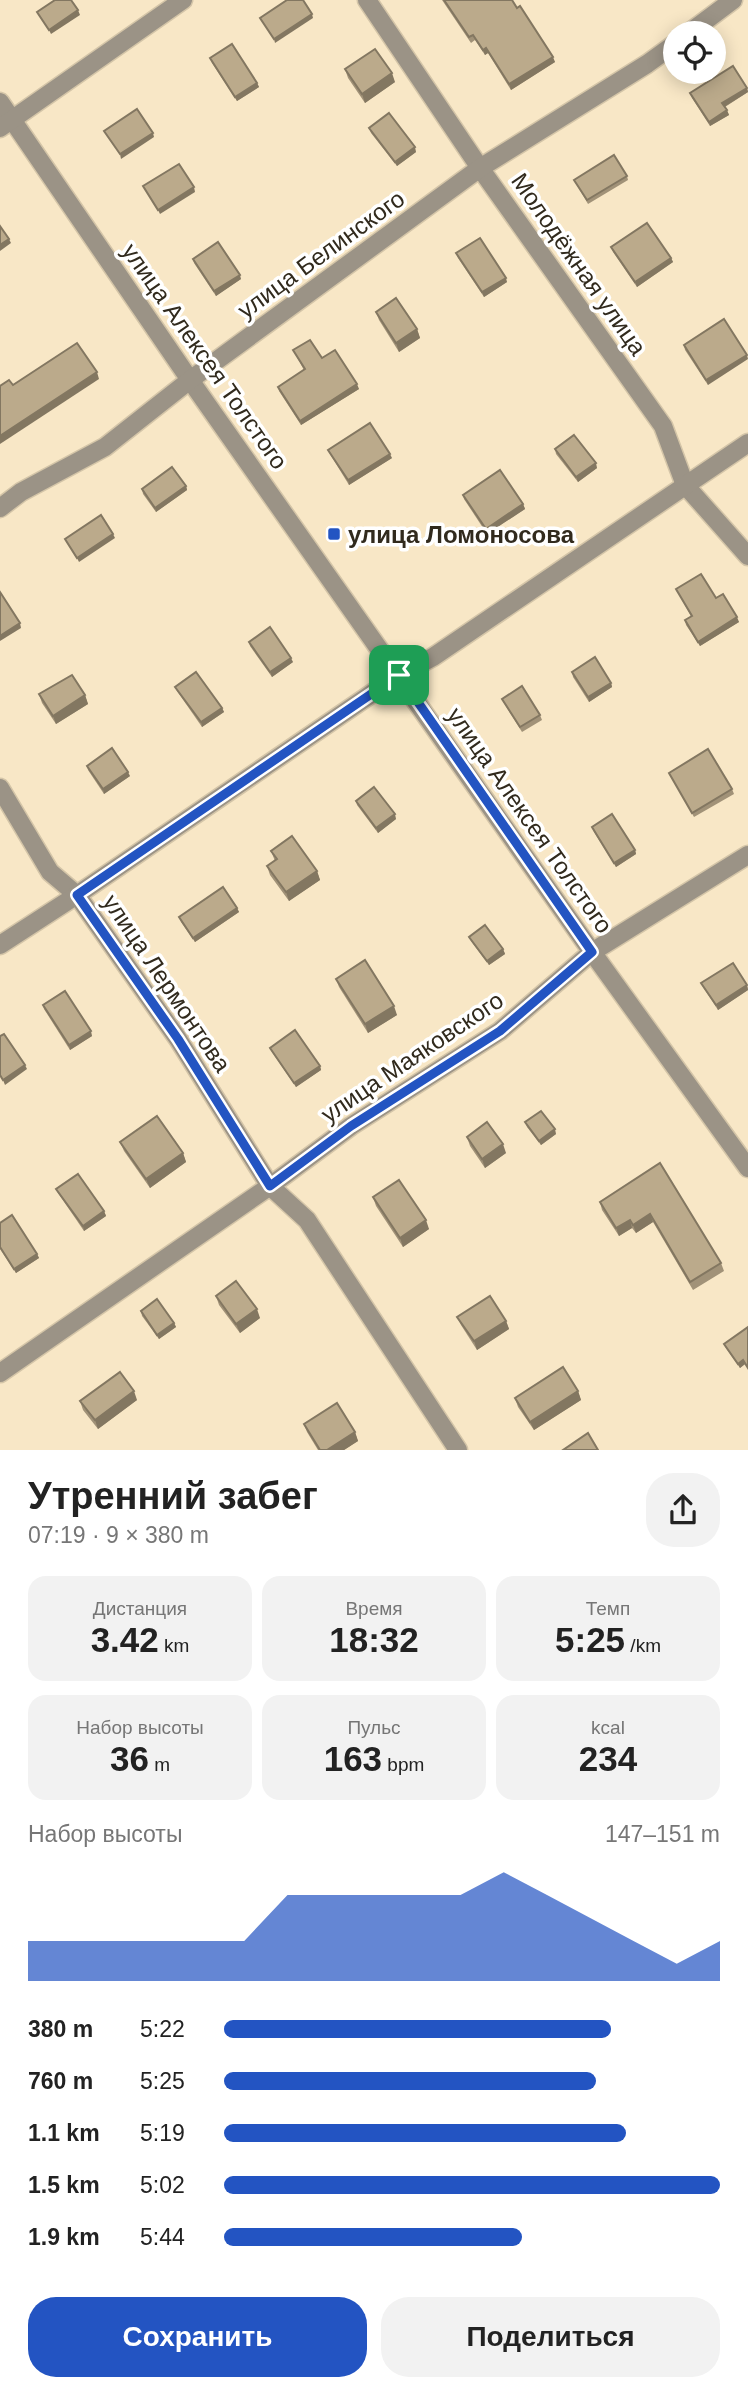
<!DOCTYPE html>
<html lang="ru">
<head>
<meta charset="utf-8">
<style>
  body { margin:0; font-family:Arial,sans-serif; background:#f2f2f2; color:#222; height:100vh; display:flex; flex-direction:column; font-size:26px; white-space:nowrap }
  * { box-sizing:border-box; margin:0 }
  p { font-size:23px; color:#767676 }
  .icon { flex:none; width:38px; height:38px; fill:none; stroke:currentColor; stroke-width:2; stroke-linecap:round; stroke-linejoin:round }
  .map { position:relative; height:1450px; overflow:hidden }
  .drawer { display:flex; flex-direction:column; background:#fff; flex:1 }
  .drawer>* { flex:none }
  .tools { position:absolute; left:663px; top:21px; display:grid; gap:14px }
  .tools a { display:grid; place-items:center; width:63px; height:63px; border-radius:50%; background:#fff; box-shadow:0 4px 18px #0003; font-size:35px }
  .pin { position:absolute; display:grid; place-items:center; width:60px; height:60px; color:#fff; margin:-30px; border-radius:14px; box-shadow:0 4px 10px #0006 }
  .round { display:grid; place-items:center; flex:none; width:74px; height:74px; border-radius:28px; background:#f2f2f2 }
  .overview { display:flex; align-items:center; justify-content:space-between; height:119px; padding:0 28px }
  h1 { font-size:38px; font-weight:700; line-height:52px }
  .metrics { display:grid; grid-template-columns:repeat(3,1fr); gap:10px; height:119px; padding:7px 28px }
  .metrics div { display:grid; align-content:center; border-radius:18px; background:#f2f2f2; text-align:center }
  .metrics b { font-size:35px; font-weight:700 }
  .metrics small { font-size:19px; font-weight:400 }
  .metrics p { font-size:19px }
  .chart { height:196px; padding:14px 28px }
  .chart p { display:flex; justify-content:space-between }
  .chart svg { width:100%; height:126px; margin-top:7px; fill:#2354c2; opacity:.7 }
  .action { display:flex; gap:14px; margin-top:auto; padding:14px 28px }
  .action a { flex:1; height:80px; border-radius:28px; background:#2354c2; color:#fff; font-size:28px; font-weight:700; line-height:80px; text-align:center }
  .action a+a { background:#f2f2f2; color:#222 }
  ul { padding:0 28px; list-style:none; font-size:23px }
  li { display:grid; grid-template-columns:112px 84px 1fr; align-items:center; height:52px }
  li i { height:18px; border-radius:9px; background:#2354c2 }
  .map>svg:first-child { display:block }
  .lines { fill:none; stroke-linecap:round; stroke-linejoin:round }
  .minor-casing { stroke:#d4c5a8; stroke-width:21 }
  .minor { stroke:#9b9386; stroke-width:18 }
  .wall { fill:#a19278 }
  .shaded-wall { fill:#837761 }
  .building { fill:#bbaa8b; stroke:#837761; stroke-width:2 }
  .route-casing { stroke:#fff; stroke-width:14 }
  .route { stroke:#2354c2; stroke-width:9 }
  .poi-dot { fill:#2354c2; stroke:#fff; stroke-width:2.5 }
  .labels { text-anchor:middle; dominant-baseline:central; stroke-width:7; stroke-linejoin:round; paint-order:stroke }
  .street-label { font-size:24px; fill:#312a1d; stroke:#fff }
  .poi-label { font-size:24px; font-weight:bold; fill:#312a1d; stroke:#fff; text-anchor:start }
</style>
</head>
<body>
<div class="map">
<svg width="748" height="1450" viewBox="0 0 748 1450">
  <rect width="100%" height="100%" fill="#f8e7c6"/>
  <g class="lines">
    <g class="minor-casing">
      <g id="minor">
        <polyline points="367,0 480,168 663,426 685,485 748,556"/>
        <polyline points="689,33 733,0"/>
        <polyline points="0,102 190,380 592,952 748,1168"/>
        <polyline points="0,128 183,0"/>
        <polyline points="0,508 21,492 105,447 190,380 480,168 647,64 676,43"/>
        <polyline points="0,788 50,872 77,895 178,1039 270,1186 307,1220 458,1450"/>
        <polyline points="0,945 77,895 399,675 433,657 748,443"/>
        <polyline points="0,1373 270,1186 351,1126 500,1031 592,952 748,855"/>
      </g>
    </g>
    <use href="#minor" class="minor"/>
  </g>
  <g class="wall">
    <polygon points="442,0 512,0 555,62 511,90 488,53 485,55 475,40 471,43"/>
    <polygon points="210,58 257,83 259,87 237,101 212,63"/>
    <polygon points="345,69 395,82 365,103 348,78"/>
    <polygon points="747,88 748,92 725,107 729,115 710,126 692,98 690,93"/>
    <polygon points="369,128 416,152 397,166 371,133"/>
    <polygon points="627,176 628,180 588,204 574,180"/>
    <polygon points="611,247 671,258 673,262 637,287 613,252"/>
    <polygon points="456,253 507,282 484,297 458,258"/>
    <polygon points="193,259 241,279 216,296 194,263"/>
    <polygon points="376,312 417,329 420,338 399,352 379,320"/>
    <polygon points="724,319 708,385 685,350 684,345"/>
    <polygon points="293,350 322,358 359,389 301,425 279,391 278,387 304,370"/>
    <polygon points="555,449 597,468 578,482 556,454"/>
    <polygon points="328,450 392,458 349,485 330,454"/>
    <polygon points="186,486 187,490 156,512 143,494 142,489"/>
    <polygon points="463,495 523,504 525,509 487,534 464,499"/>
    <polygon points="676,589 716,598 739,622 700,646 686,625 685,620 691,616"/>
    <polygon points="249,642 293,662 272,677 250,646"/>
    <polygon points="572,672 611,683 612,687 589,702 573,677"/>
    <polygon points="175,687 222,708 224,712 202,727 177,691"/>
    <polygon points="39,694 85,695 88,704 56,724 42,703"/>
    <polygon points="502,699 540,715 542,720 522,732 504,703"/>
    <polygon points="87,766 130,776 104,794 88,770"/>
    <polygon points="669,773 732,789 734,794 694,817"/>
    <polygon points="356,801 396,819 378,833 357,805"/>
    <polygon points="592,827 635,850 636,854 616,867 594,832"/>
    <polygon points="271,851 317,871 320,880 289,901 270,875 267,866 275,861"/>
    <polygon points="237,908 239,912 195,942 181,922 179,917"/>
    <polygon points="469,937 503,949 505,954 489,965 471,941"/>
    <polygon points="336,979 397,1015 368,1033 339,987"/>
    <polygon points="701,983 747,985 748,990 718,1010 703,987"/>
    <polygon points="43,1005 92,1036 70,1050 44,1009"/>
    <polygon points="270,1048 320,1066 321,1070 296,1087 272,1052"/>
    <polygon points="525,1122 556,1134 541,1145 527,1127"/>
    <polygon points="467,1137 506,1153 485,1168 470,1146"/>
    <polygon points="120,1142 183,1153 186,1162 150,1188 124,1151"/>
    <polygon points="660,1163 721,1263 724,1271 693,1290 653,1222 636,1233 632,1228 619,1236 602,1210 600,1202"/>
    <polygon points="56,1189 104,1211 106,1216 84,1231 58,1193"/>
    <polygon points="373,1197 429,1229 403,1247 376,1206"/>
    <polygon points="0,1223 37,1254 39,1258 16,1273 0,1249"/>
    <polygon points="216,1296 260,1318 240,1333 219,1305"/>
    <polygon points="141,1311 174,1323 176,1327 159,1339 142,1316"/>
    <polygon points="457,1317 506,1321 509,1329 477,1350 461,1325"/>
    <polygon points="748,1327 748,1369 745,1364 740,1368 726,1348 724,1344"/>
    <polygon points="578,1391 581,1400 534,1430 518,1407 515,1398"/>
    <polygon points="137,1400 98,1429 83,1410 80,1401"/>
    <polygon points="304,1424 355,1432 358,1441 344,1450 318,1450 307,1432"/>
  </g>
  <g class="shaded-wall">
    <polygon points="78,10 80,15 51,34 49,30"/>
    <polygon points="312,14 313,18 275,43 274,39"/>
    <polygon points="486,48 488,53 485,55 483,50"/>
    <polygon points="553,57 555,62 511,90 509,84"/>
    <polygon points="392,73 395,82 365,103 362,94"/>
    <polygon points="257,83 259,87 237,101 235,97"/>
    <polygon points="747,88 748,92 724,107 722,103"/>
    <polygon points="727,110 729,115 710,126 709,122"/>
    <polygon points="153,133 154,137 121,159 120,154"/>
    <polygon points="415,147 416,152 397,166 395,162"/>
    <polygon points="194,187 195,192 160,214 158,210"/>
    <polygon points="9,239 11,243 0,251 0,245"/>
    <polygon points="671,258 673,262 637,287 635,282"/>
    <polygon points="240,275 241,279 216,296 214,291"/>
    <polygon points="506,278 507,282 484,297 482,292"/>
    <polygon points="417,329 420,338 399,352 396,343"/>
    <polygon points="747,355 748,359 708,385 706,380"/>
    <polygon points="97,372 99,379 0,444 0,436"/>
    <polygon points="357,384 359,389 301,425 300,421"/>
    <polygon points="390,454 392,458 349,485 348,480"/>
    <polygon points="596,463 597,468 578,482 576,477"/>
    <polygon points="186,486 187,490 156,512 155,508"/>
    <polygon points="523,504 525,509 487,534 486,529"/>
    <polygon points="113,534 115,538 79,562 77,558"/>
    <polygon points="737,617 739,622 700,646 698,642"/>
    <polygon points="20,623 21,628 0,641 0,636"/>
    <polygon points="291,658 293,662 272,677 270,672"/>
    <polygon points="611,683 612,687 589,702 588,697"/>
    <polygon points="85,695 88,704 56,724 53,716"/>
    <polygon points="222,708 224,712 202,727 201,722"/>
    <polygon points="128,772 130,776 104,794 103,789"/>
    <polygon points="395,814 396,819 378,833 376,828"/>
    <polygon points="635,850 636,854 616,867 614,863"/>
    <polygon points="317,871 320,880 289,901 286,892"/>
    <polygon points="237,908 239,912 195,942 193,938"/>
    <polygon points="503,949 505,954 489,965 487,961"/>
    <polygon points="747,985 748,990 718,1010 716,1005"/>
    <polygon points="394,1006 397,1015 368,1033 365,1024"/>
    <polygon points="91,1031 92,1036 70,1050 69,1045"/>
    <polygon points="25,1065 27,1069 5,1085 3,1080"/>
    <polygon points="320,1066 321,1070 296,1087 294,1083"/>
    <polygon points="555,1129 556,1134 541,1145 539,1141"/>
    <polygon points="503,1144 506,1153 485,1168 482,1159"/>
    <polygon points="183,1153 186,1162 150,1188 146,1179"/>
    <polygon points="104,1211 106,1216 84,1231 83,1226"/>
    <polygon points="650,1214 653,1222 636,1233 633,1225"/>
    <polygon points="426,1220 429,1229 403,1247 400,1238"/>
    <polygon points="630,1220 632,1228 619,1236 616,1228"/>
    <polygon points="37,1254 39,1258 16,1273 14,1269"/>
    <polygon points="257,1309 260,1318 240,1333 236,1324"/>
    <polygon points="506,1321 509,1329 477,1350 474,1341"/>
    <polygon points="174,1323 176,1327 159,1339 157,1335"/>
    <polygon points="743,1360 745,1364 740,1368 738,1364"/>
    <polygon points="134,1391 137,1400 98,1429 95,1420"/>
    <polygon points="578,1391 581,1400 534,1430 530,1422"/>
    <polygon points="355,1432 358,1441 344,1450 327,1450"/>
  </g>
  <g class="building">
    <polygon points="55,0 71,0 78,10 49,30 37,12"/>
    <polygon points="287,0 303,0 312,14 274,39 260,18"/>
    <polygon points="444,0 512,0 517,8 520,6 553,57 509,84 486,48 483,50 473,35 469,37"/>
    <polygon points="232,44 257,83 235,97 210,58"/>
    <polygon points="375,49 392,73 362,94 345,69"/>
    <polygon points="733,66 747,88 722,103 727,110 709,122 690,93"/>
    <polygon points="137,109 153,133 120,154 104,131"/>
    <polygon points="389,113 415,147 395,162 369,128"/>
    <polygon points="614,155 627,176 587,200 574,180"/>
    <polygon points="179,164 194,187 158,210 143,186"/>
    <polygon points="647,223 671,258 635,282 611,247"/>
    <polygon points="0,226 9,239 0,245"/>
    <polygon points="480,238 506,278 482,292 456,253"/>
    <polygon points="218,242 240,275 214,291 193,259"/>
    <polygon points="396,298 417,329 396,343 376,312"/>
    <polygon points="724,319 747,355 706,380 684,345"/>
    <polygon points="310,340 322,358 335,350 357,384 300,421 278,387 305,369 293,350"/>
    <polygon points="77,343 97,372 0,436 0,386 9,380 13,385"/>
    <polygon points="370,423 390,454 348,480 328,450"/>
    <polygon points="574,435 596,463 576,477 555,449"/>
    <polygon points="172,467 186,486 155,508 142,489"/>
    <polygon points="500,470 523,504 486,529 463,495"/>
    <polygon points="101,515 113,534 77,558 65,539"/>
    <polygon points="701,574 716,598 723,594 737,617 698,642 685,620 692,616 676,589"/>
    <polygon points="0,592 20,623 0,636"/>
    <polygon points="270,627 291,658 270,672 249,642"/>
    <polygon points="595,657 611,683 588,697 572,672"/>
    <polygon points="196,672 222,708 201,722 175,687"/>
    <polygon points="72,675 85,695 53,716 39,694"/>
    <polygon points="522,686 540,715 520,727 502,699"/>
    <polygon points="112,748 128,772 103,789 87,766"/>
    <polygon points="708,749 732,789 692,813 669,773"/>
    <polygon points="374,787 395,814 376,828 356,801"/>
    <polygon points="612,814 635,850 614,863 592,827"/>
    <polygon points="292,836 317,871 286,892 267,866 277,859 271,851"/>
    <polygon points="223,887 237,908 193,938 179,917"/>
    <polygon points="485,925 503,949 487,961 469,937"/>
    <polygon points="365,960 394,1006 365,1024 336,979"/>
    <polygon points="733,963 747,985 716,1005 701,983"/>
    <polygon points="65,991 91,1031 69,1045 43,1005"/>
    <polygon points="295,1030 320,1066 294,1083 270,1048"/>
    <polygon points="4,1034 25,1065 3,1080 0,1075 0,1036"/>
    <polygon points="541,1111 555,1129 539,1141 525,1122"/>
    <polygon points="157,1116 183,1153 146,1179 120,1142"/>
    <polygon points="487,1122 503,1144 482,1159 467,1137"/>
    <polygon points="660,1163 721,1263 690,1282 650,1214 633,1225 630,1220 616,1228 600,1202"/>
    <polygon points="78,1174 104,1211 83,1226 56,1189"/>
    <polygon points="399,1180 426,1220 400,1238 373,1197"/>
    <polygon points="12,1215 37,1254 14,1269 0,1247 0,1223"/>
    <polygon points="236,1281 257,1309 236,1324 216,1296"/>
    <polygon points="490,1296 506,1321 474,1341 457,1317"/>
    <polygon points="157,1299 174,1323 157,1335 141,1311"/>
    <polygon points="748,1327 748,1368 743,1360 738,1364 724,1344"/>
    <polygon points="563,1367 578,1391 530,1422 515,1398"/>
    <polygon points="120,1372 134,1391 95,1420 80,1401"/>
    <polygon points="337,1403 355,1432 327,1450 320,1450 304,1424"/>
    <polygon points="588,1433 598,1450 563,1450"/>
  </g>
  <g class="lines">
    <g class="route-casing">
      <polygon id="route" points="399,675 592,952 500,1031 351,1126 270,1186 178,1039 77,895"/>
    </g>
    <use href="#route" class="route"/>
  </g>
  <rect class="poi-dot" x="327" y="527" width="14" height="14" rx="3.5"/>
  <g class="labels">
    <g class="street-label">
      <text transform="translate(321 254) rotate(-36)">улица Белинского</text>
      <text transform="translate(579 264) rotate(55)">Молодёжная улица</text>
      <text transform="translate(205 356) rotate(55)">улица Алексея Толстого</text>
      <text transform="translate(530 820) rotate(55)">улица Алексея Толстого</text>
      <text transform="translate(167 983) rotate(56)">улица Лермонтова</text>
      <text transform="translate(412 1057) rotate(-34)">улица Маяковского</text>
    </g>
    <g class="poi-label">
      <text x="348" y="534">улица Ломоносова</text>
    </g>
  </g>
</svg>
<div class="tools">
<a><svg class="icon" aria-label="locate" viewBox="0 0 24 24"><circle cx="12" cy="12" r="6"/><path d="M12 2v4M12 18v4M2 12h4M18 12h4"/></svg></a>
</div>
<div class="pin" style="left:399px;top:675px;background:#1e9e55"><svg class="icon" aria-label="arrive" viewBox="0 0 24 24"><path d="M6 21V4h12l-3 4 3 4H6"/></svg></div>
</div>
<section class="drawer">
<div class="overview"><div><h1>Утренний забег</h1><p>07:19 · 9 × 380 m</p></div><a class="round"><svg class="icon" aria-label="share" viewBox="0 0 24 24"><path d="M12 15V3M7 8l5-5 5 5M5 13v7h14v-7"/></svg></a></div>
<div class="metrics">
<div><p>Дистанция</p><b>3.42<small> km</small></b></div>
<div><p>Время</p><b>18:32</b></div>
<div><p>Темп</p><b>5:25<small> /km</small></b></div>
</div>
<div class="metrics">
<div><p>Набор высоты</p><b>36<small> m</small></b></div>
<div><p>Пульс</p><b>163<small> bpm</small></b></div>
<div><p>kcal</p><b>234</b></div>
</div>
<div class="chart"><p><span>Набор высоты</span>147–151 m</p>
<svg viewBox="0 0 160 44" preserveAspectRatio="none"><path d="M0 44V30L10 30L20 30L30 30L40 30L50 30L60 14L70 14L80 14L90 14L100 14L110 6L120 14L130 22L140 30L150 38L160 30V44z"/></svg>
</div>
<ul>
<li><b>380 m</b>5:22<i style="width:78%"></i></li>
<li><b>760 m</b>5:25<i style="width:75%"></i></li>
<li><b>1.1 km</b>5:19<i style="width:81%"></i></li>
<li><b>1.5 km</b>5:02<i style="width:100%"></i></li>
<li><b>1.9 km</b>5:44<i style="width:60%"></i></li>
</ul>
<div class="action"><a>Сохранить</a><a>Поделиться</a></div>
</section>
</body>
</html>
